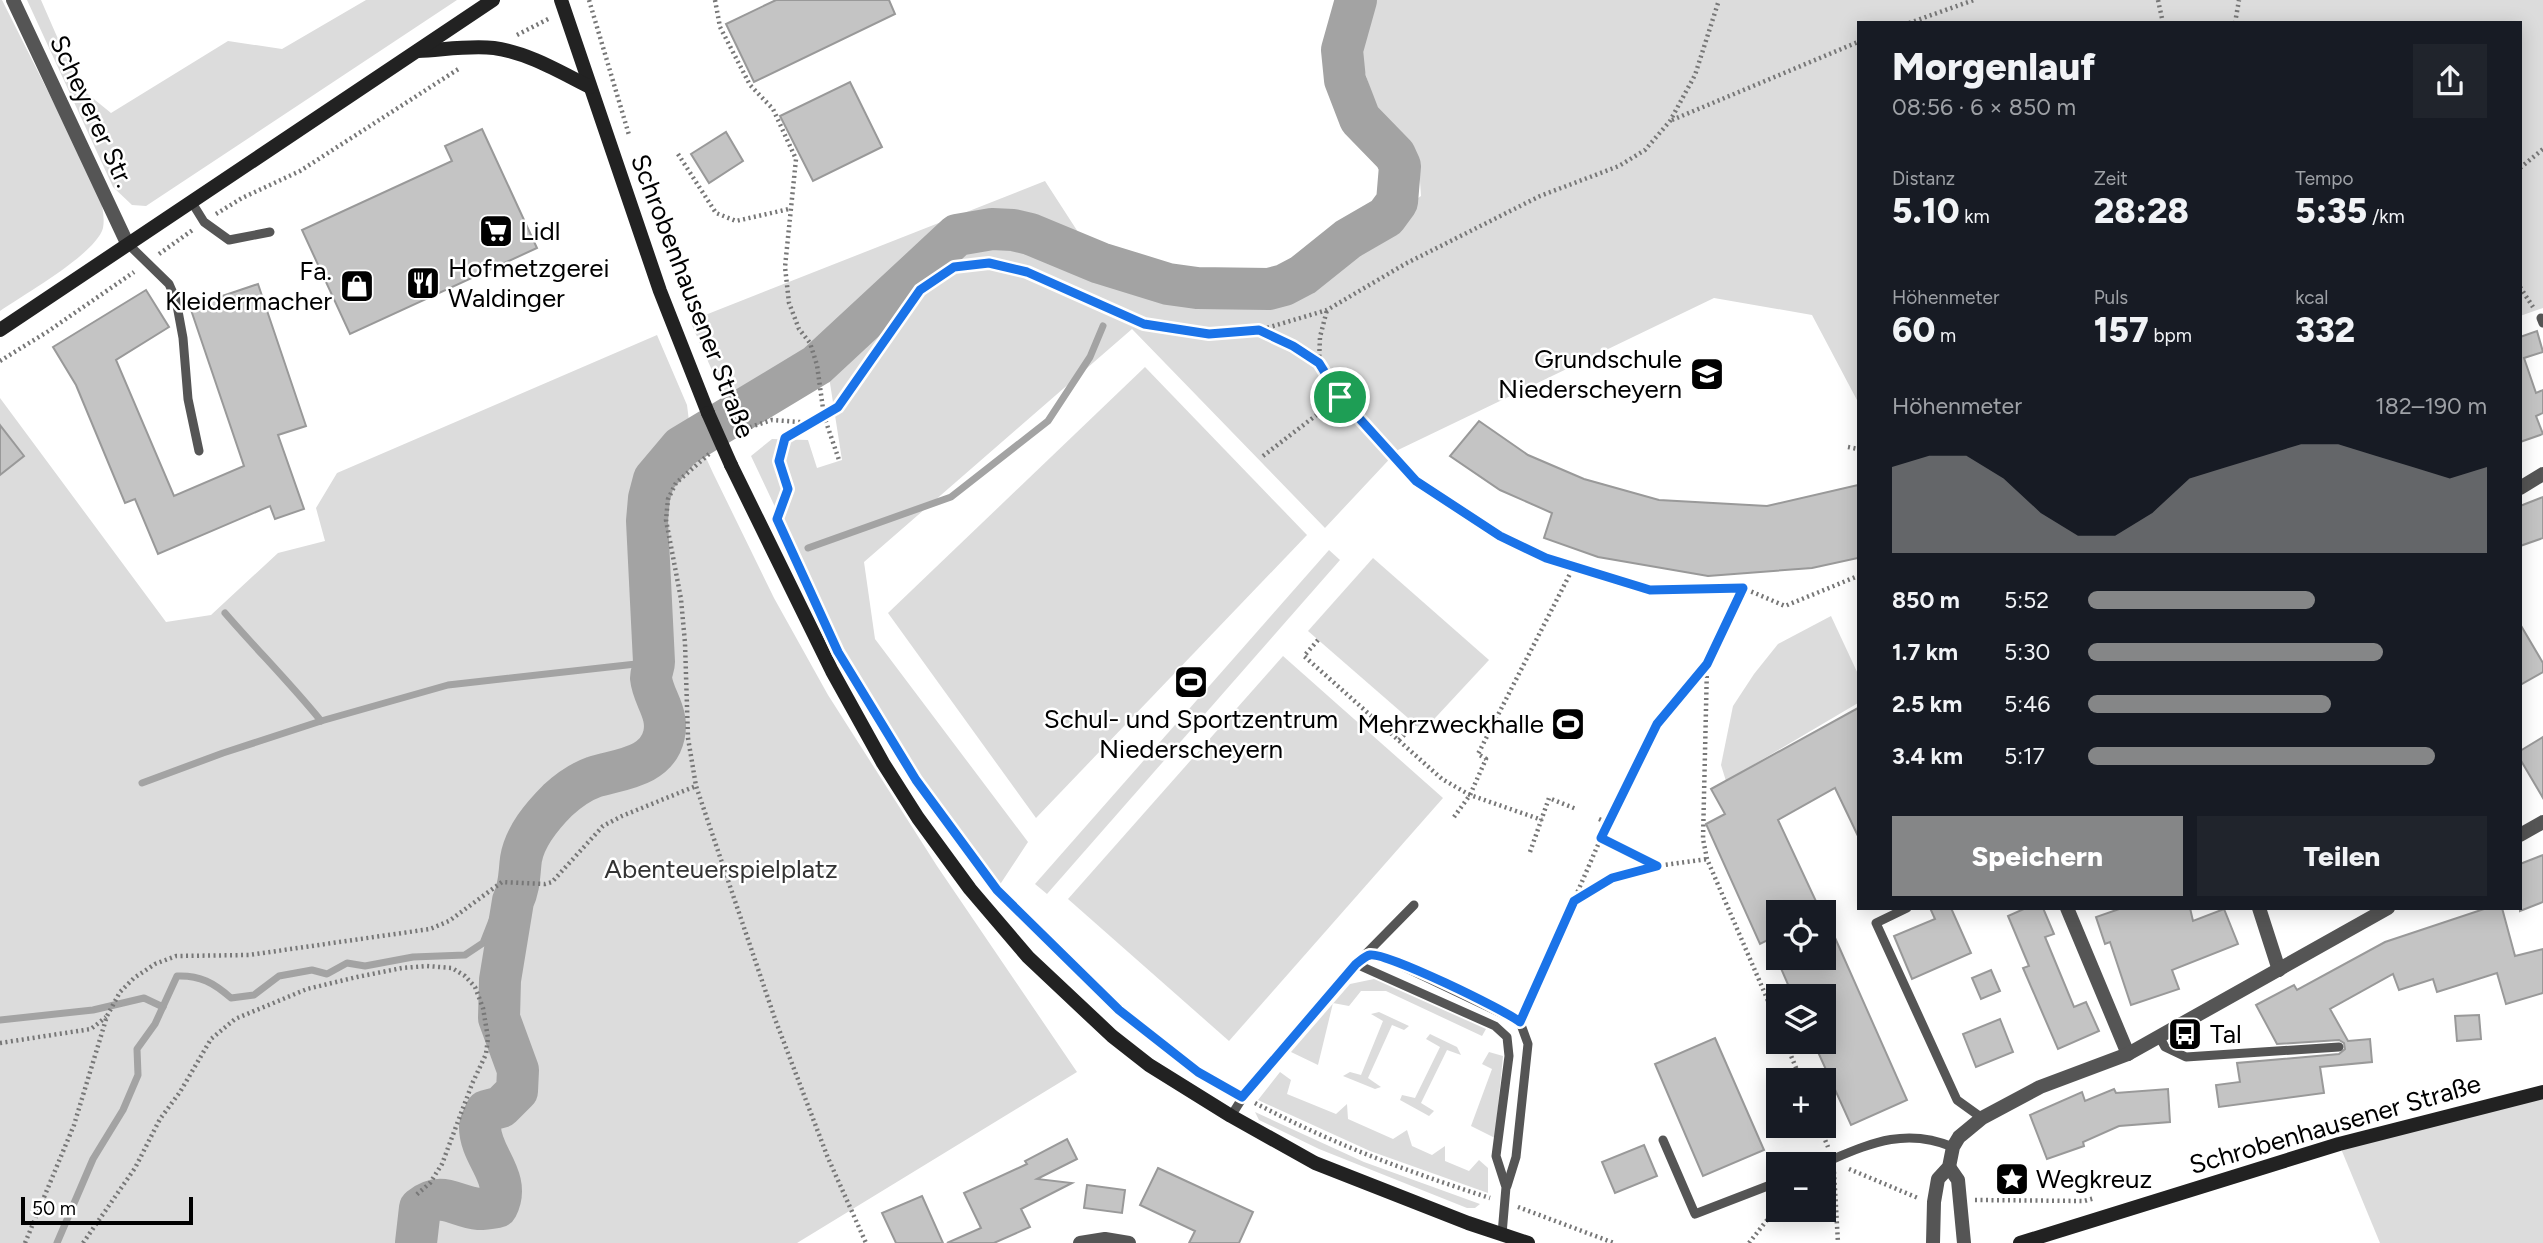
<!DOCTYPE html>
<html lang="de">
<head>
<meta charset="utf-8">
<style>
  body { margin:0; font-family:Figtree,sans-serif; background:#20242c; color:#f1f3f6; height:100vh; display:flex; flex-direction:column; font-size:26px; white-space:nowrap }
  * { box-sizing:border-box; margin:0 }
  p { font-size:23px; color:#9ea1a6 }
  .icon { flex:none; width:38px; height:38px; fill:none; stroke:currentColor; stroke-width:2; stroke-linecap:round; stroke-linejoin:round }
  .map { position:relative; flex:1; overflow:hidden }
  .sheet { position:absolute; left:1857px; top:21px; width:665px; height:889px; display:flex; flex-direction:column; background:#171b24; border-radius:0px; box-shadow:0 4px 18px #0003 }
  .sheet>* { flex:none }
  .fabs { position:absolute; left:1766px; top:900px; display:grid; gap:14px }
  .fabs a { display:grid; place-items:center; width:70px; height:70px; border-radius:0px; background:#171b24; box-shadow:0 4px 18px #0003; font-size:35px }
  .scale { position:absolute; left:21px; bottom:18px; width:172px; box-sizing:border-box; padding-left:7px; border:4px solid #000; border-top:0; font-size:19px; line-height:24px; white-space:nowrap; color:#000; -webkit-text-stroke:5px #fff; paint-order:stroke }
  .pin { position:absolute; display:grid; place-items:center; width:60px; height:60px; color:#fff; margin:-30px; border:4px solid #fff; border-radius:50%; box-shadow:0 2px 7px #0007 }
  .round { display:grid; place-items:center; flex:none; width:74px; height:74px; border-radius:0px; background:#20242c }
  .overview { display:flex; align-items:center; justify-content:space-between; height:119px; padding:0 35px }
  h1 { font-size:38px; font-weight:800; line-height:52px }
  .metrics { display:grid; grid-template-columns:repeat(3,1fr); gap:10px; height:119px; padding:7px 35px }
  .metrics div { display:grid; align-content:center }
  .metrics b { font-size:35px; font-weight:800 }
  .metrics small { font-size:19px; font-weight:400 }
  .metrics p { font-size:19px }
  .chart { height:196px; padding:14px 35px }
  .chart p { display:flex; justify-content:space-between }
  .chart svg { width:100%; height:126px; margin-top:7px; fill:#858687; opacity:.7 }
  .button { display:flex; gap:14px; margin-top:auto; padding:14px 35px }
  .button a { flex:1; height:80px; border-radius:0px; background:#858687; color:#fff; font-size:28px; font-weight:800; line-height:80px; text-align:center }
  .button a+a { background:#20242c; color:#f1f3f6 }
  ul { padding:0 35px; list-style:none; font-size:23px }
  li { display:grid; grid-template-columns:112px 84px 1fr; align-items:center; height:52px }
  li i { height:18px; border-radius:9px; background:#858687 }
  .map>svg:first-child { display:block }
  .green { fill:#dcdcdc }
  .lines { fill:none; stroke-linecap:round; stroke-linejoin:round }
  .stream { stroke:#a3a3a3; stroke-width:7 }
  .river { stroke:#a3a3a3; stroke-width:42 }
  .building { fill:#c4c4c4; stroke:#999; stroke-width:2 }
  .path { stroke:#777; stroke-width:4.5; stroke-dasharray:2 3.5; stroke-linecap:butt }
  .service { stroke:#555; stroke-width:9 }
  .minor { stroke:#555; stroke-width:14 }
  .secondary { stroke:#222; stroke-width:14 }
  .secondary-bridge { stroke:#222; stroke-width:14 }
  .route-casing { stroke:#fff; stroke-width:14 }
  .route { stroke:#1a73e8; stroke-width:9 }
  .labels { text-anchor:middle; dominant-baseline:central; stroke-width:5; stroke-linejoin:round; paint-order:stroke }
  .street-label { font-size:26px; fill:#000; stroke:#fff }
  .poi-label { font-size:26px; fill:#000; stroke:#fff; text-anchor:start }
  .park-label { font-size:26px; fill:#333; stroke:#fff }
</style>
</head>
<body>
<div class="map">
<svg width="2543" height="1243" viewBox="0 0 2543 1243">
  <rect width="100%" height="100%" fill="#fff"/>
  <g class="green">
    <path d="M 0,0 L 2,0 L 100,195 C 102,205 105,218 103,228 C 96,254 23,295 0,311 Z"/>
    <polygon points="27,0 41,0 79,87 111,113 228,41 282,49 366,0 457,0 146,206 132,205 113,187"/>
    <path d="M 1374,0 L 2543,0 L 2543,308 L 2520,316 L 2520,23 L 1858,23 L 1858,402 L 1812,315 L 1714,298 L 1398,450 L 1325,528 L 1132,329 L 864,562 L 875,639 L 1028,842 L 997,889 L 899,754 L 850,666 L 751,456 L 772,439 L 808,440 L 817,468 L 842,460 L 827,364 L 953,243 C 965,239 977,234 989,233 C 1032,228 1087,264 1126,280 C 1170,299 1231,309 1279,300 L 1267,275 L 1303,275 L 1328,257 L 1380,233 L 1390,225 L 1398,211 L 1421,196 L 1420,181 L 1417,171 L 1377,110 L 1361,60 L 1360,47 L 1372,15 Z"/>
    <path d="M 1045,181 L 1078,232 L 1121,253 L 1115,255 C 1045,230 986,198 921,255 C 897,276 877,303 853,323 C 815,354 769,378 727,404 L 690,321 Z"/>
    <polygon points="657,335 687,405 689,421 713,473 774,598 828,695 937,866 1077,1072 797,1243 0,1243 0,398 166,622 211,615 278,553 325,541 316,508 337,473"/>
    <polygon points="1145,367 1307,535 1036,818 888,613"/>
    <polygon points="1329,550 1340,560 1047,894 1035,884"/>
    <polygon points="1373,558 1489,660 1423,731 1308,631"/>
    <polygon points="1831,616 1858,674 1858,703 1726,781 1721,765 1733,706 1754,674 1778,644"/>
    <polygon points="1283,656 1443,798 1229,1041 1068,899"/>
    <polygon points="1374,979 1486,1029 1482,1036 1386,991 1361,991 1349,1006 1333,1003 1318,1065 1291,1052 1350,984"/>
    <polygon points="1379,1012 1409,1026 1404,1030 1392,1025 1368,1078 1381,1087 1375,1089 1343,1076 1350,1072 1361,1075 1383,1021 1371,1014"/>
    <polygon points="1430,1034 1457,1047 1461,1055 1447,1050 1421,1103 1434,1111 1429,1116 1400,1100 1402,1095 1415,1098 1440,1047 1426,1039"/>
    <polygon points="1489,1052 1503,1056 1495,1138 1471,1126 1492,1069 1482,1064"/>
    <polygon points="1280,1072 1291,1080 1287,1094 1336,1114 1347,1104 1348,1119 1393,1139 1407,1130 1412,1146 1432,1155 1445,1146 1445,1161 1469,1171 1479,1160 1488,1168 1488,1193 1370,1151 1258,1100"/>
    <polygon points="2543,1092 2543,1243 2380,1243 2339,1144"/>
    <polygon points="1255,1112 1364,1162 1480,1204 1475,1208 1467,1208 1319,1149 1259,1120"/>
  </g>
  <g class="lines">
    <g class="stream">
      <polyline points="808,548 951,497 1048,421 1090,357 1103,326"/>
      <path d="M 225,613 C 257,650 291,684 321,721"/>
      <polyline points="142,783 223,753 321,721 448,685 654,662"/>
      <polyline points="0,1020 93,1010 144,998 163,1007"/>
      <path d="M 57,1243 L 93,1159 L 123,1110 L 138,1075 L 137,1049 L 155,1024 L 177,976 C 200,975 214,983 231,998 L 254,995 L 279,976 L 312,970 L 327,974 L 347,963 L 365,966 L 413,957 L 465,955 L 483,943 L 494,915 L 513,901"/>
    </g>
    <path class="river" d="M 416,1243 L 420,1208 C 443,1190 455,1207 479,1209 C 485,1209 491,1208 497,1207 C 512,1178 480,1156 480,1127 C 480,1122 484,1116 486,1111 L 501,1107 L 517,1091 L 518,1070 L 499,1018 L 500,980 L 513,901 C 520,886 519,874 521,859 C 525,836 542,816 558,800 C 569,790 580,782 594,777 C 620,769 657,767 664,735 C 669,712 653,698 651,678 C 651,672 654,667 654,662 L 647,521 L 649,498 L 654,479 L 681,447 L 817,365 L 957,235 L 992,229 L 1013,230 L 1030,234 L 1100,263 L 1168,284 L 1197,288 L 1269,289 L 1284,285 L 1303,275 L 1348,239 L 1386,217 L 1397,202 L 1400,166 L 1395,155 L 1360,119 L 1345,80 L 1342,50 L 1356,0"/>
  </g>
  <g class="building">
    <polygon points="776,0 889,0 895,14 754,82 726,24"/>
    <polygon points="850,82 882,147 813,181 780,116"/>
    <polygon points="482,129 537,248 350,334 302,230 452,161 445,146"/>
    <polygon points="726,132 743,161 709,183 691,154"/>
    <polygon points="258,284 306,426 278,435 304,509 275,519 270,506 158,554 135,499 125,503 76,385 53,347 146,290 169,327 116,360 174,496 244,466 190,307"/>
    <polygon points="2537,331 2543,352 2524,358 2536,393 2543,390 2543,413 2536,416 2543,434 2520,442 2520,337"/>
    <polygon points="1479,421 1528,455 1584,479 1659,500 1767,506 1858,485 1858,558 1812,568 1708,576 1598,557 1544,538 1552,513 1500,490 1450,456"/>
    <polygon points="0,425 24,456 0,475"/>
    <polygon points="2543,497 2543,538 2520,546 2520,506"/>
    <polygon points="2520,624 2543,663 2543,672 2520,685"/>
    <polygon points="1858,708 1858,836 1835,788 1778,820 1821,912 1778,912 1778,935 1760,944 1706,824 1725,814 1711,789"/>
    <polygon points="2543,737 2543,798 2520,759 2520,751"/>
    <polygon points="2543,855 2543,902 2520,911 2520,864"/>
    <polygon points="1930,908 1951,908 1971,953 1912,979 1894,936 1935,919"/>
    <polygon points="2026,908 2043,908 2054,934 2045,937 2074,1007 2086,1002 2099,1031 2058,1049 2023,968 2029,966 2008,916"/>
    <polygon points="2122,908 2190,908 2193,921 2224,909 2238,944 2172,970 2179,989 2131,1005 2110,942 2105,944 2096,917"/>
    <polygon points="2487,908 2502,908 2515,956 2543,949 2543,993 2506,1004 2497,973 2437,992 2433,979 2399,990 2393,974 2330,1009 2348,1041 2370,1039 2372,1062 2320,1067 2324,1093 2219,1107 2216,1085 2240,1082 2237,1063 2339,1054 2345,1049 2344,1043 2339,1040 2277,1044 2256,1005 2294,985 2297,990 2385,942"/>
    <polygon points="1824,913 1907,1100 1851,1125 1813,1041 1824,1041 1824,996 1793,996 1776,957 1824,957"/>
    <polygon points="1991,970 2000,991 1981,999 1972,978"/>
    <polygon points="2479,1015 2481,1039 2457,1041 2455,1016"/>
    <polygon points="2000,1019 2013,1052 1976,1067 1963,1034"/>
    <polygon points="1715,1038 1764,1150 1703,1176 1655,1064"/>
    <polygon points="2114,1089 2116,1093 2168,1089 2170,1122 2119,1126 2083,1142 2084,1146 2047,1159 2030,1115 2082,1092 2085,1101"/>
    <polygon points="1067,1139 1077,1159 1037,1179 1072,1183 1021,1209 1030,1227 994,1243 947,1243 981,1228 964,1193 1027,1164 1025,1161"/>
    <polygon points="1644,1145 1657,1176 1615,1193 1602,1162"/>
    <polygon points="1158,1168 1253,1212 1239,1243 1189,1243 1195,1231 1140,1205"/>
    <polygon points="1087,1185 1125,1190 1122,1213 1084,1208"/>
    <polygon points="922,1196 943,1243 896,1243 882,1213"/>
  </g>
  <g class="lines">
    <g class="path">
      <polyline points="589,0 629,135"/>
      <polyline points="715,0 720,27 750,85 773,109 796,159 785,267 789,303 799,329 810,343 817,365 824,416 839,460"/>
      <polyline points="2158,0 2163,23"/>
      <polyline points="1909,23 1974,0"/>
      <polyline points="2235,23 2239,0"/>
      <polyline points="517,35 550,18"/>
      <polyline points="1672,120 1858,42"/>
      <polyline points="678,154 716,213 736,221 789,209"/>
      <polyline points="2520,168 2543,149"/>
      <polyline points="216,214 242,198 300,171 460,68"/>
      <polyline points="159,254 194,229"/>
      <polyline points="2520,287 2533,307"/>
      <polyline points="1260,330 1293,347 1319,363 1340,397 1416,480 1500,536 1546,558 1650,590 1743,588 1785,606 1858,576"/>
      <polyline points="0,361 47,332 134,272"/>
      <polyline points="1319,362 1320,337 1327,310"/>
      <polyline points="735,434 741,430 772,420 813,423 838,407 902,314 920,290 936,278 954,267 971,264 989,263 1027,272 1144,324 1209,334 1260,330 1327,310 1405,264 1540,196 1619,166 1645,150 1670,121 1695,75 1719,0"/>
      <polyline points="1848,447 1858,449"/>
      <polyline points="709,454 676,483 668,499 666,520 681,599 685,643 688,738 696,786 775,1019 828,1158 866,1243"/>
      <polyline points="1263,456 1340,397"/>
      <polyline points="777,517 788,489 779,461 785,438 812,423"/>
      <polyline points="1318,640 1304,656 1442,779 1470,795 1542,820"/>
      <polyline points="1707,665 1703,839 1707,859 1778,1024"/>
      <polyline points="1399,740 1415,724"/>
      <polyline points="929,797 994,886"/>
      <polyline points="1454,817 1470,795 1486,759 1478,754 1573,568"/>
      <polyline points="1599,819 1608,823"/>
      <polyline points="1601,838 1657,866 1707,859"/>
      <polyline points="1530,852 1549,798 1576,809"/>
      <polyline points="1000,893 1119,1010 1195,1070"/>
      <polyline points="1574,900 1612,878 1656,866"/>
      <polyline points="1527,1008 1601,838 1657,724 1707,665 1743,589"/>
      <polyline points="1785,1041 1801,1080"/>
      <polyline points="0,1043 91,1029 106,1017"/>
      <polyline points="1212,1080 1232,1091"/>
      <path d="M 1255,1103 C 1333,1144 1406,1171 1490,1198"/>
      <polyline points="1819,1125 1828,1147"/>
      <polyline points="1849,1169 1918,1198"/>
      <polyline points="1834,1172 1838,1243"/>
      <polyline points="1975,1200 2084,1201 2095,1198"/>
      <polyline points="1518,1207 1614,1243"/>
      <polyline points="25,1243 74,1125 107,1016 120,992 134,978 155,964 176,956 249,955 430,929 449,921 502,882 545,884 552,882 603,826 622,816 696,786"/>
      <polyline points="83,1243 135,1168 160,1119 180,1092 211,1039 235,1019 307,989 357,977 402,968 427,966 452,968 465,976 475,987 483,1008 488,1038 486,1054 472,1084 442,1164 430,1183 415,1196"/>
      <polyline points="1749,1243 1778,1206"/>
    </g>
    <g class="service">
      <polyline points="191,201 204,222 229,240 270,232"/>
      <polyline points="127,243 169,284 176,300 183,338 188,399 199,451"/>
      <polyline points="2541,318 2543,323"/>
      <polyline points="1907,908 1876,923 1957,1100 1982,1118"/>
      <polyline points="1356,964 1495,1026 1507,1037 1509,1056 1496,1156 1506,1187 1502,1234"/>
      <polyline points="1356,964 1369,955 1383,957 1520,1022 1528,1044 1516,1157 1507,1186"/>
      <polyline points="2159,1036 2165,1047 2186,1057 2339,1047"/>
      <polyline points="1231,1116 1243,1097 1356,964 1414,905"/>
      <polyline points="1663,1140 1695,1214 1778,1182"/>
      <path d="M 1821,1164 C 1867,1145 1903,1126 1953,1147"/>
    </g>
    <g class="minor">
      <polyline points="13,0 127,243"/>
      <polyline points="2520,488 2543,474"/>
      <polyline points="2520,835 2543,822"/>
      <polyline points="2067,908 2128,1054"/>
      <polyline points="2259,908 2279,970"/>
      <polyline points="1949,1167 1958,1180 1964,1243"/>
      <polyline points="1080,1243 1105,1239 1129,1243"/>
      <polyline points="1933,1243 1934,1202 1938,1179 1949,1167 1953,1147 1959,1137 1982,1118 2040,1087 2128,1054 2388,908"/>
    </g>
    <g class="secondary">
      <polyline points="561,0 660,291 708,413"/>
      <path d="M 418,51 C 442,50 470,45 494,48 C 529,53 560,72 590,87"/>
      <polyline points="0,330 493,0"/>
      <polyline points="731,465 832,671 883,763 918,818 970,889 1028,957 1112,1036 1149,1065 1231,1116 1315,1163 1468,1223 1528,1243"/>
      <polyline points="2020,1243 2339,1144 2543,1092"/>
    </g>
    <polyline class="secondary-bridge" points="708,413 731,465"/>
  </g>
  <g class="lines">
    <g class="route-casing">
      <path id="route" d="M 989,263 L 1027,272 L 1144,324 L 1209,334 L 1259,330 L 1293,346 L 1319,363 L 1340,397 L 1416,481 L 1500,536 L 1546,558 L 1650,590 L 1743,588 L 1707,664 L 1657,724 L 1601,838 L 1657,866 L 1612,878 L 1574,901 L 1520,1022 C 1505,1010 1386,952 1370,955 C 1365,956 1360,961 1356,964 L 1242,1097 L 1198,1072 L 1119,1010 L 997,890 L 916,780 L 838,652 L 777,519 L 788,489 L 779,461 L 785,438 L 838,407 L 920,290 L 954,267 Z"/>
    </g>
    <use href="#route" class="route"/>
  </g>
  <defs>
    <g id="supermarket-square" transform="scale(1.75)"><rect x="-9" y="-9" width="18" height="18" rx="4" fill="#000" stroke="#fff"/><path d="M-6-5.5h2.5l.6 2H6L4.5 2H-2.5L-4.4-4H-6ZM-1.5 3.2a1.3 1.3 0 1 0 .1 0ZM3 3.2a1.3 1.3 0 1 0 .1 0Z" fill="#fff"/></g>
    <g id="restaurant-square" transform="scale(1.75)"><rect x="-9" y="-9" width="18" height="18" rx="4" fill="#000" stroke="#fff"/><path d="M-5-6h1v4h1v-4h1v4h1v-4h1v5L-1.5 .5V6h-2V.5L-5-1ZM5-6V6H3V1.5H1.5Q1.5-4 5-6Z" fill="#fff"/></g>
    <g id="shop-square" transform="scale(1.75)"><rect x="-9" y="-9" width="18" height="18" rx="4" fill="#000" stroke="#fff"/><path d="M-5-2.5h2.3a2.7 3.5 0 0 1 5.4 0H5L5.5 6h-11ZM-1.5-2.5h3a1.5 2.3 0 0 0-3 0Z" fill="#fff"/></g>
    <g id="school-square" transform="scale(1.75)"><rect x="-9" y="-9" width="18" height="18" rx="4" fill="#000" stroke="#fff"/><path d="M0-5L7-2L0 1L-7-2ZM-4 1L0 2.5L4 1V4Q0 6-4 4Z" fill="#fff"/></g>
    <g id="stadium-square" transform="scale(1.75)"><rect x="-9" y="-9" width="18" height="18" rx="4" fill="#000" stroke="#fff"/><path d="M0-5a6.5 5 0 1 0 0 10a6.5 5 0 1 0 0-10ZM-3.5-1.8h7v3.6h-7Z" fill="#fff"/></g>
    <g id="bus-square" transform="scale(1.75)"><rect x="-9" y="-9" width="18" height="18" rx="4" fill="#000" stroke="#fff"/><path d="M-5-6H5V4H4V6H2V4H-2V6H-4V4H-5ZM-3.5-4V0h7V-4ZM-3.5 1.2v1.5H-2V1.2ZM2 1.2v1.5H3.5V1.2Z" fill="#fff"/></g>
    <g id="sight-square" transform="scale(1.75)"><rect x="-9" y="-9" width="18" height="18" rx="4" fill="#000" stroke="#fff"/><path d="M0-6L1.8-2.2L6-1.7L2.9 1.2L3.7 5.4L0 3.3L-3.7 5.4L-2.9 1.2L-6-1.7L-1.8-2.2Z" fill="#fff"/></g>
  </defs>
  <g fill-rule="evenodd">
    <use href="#supermarket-square" x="496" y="231"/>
    <use href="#restaurant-square" x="423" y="283"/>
    <use href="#shop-square" x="357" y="286"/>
    <use href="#school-square" x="1707" y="374"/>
    <use href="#stadium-square" x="1191" y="682"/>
    <use href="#stadium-square" x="1568" y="724"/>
    <use href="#bus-square" x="2185" y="1034"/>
    <use href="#sight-square" x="2012" y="1179"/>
  </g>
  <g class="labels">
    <g class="street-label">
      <text transform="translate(92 111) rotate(65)">Scheyerer Str.</text>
      <text transform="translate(693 296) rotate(69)">Schrobenhausener Straße</text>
      <text transform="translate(2335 1124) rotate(-16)">Schrobenhausener Straße</text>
    </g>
    <g class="poi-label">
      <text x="520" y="231">Lidl</text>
      <text x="448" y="268">Hofmetzgerei<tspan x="448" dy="30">Waldinger</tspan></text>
      <text x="332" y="271" text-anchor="end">Fa.<tspan x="332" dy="30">Kleidermacher</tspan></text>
      <text x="1682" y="359" text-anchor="end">Grundschule<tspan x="1682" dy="30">Niederscheyern</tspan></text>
      <text x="1191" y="719" text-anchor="middle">Schul- und Sportzentrum<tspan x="1191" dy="30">Niederscheyern</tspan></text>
      <text x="1544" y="724" text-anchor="end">Mehrzweckhalle</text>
      <text x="2210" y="1034">Tal</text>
      <text x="2036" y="1179">Wegkreuz</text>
    </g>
    <g class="park-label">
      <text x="721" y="869">Abenteuerspielplatz</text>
    </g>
  </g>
</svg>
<div class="fabs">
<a><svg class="icon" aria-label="locate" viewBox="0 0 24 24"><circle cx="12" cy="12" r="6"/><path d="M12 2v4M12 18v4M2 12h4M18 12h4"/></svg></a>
<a><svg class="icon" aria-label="layers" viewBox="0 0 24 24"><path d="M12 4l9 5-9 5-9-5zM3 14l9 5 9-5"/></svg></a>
<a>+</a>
<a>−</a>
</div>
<div class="scale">50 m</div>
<div class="pin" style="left:1340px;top:397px;background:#1e9e55"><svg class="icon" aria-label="arrive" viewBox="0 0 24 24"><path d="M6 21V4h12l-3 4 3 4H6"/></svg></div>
<section class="sheet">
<div class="overview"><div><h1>Morgenlauf</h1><p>08:56 · 6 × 850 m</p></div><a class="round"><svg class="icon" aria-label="share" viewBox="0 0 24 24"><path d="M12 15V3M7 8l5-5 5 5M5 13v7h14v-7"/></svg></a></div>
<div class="metrics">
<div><p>Distanz</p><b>5.10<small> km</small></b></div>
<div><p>Zeit</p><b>28:28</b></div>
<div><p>Tempo</p><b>5:35<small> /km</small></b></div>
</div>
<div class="metrics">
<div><p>Höhenmeter</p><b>60<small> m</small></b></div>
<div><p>Puls</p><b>157<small> bpm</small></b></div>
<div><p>kcal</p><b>332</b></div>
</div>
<div class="chart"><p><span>Höhenmeter</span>182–190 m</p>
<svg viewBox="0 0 160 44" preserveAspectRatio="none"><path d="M0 44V14L10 10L20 10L30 18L40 30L50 38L60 38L70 30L80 18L90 14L100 10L110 6L120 6L130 10L140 14L150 18L160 14V44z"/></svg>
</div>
<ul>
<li><b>850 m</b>5:52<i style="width:57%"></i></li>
<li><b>1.7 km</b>5:30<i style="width:74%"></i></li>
<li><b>2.5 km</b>5:46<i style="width:61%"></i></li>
<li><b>3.4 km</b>5:17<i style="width:87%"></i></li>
</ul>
<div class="button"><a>Speichern</a><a>Teilen</a></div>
</section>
</div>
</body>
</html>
